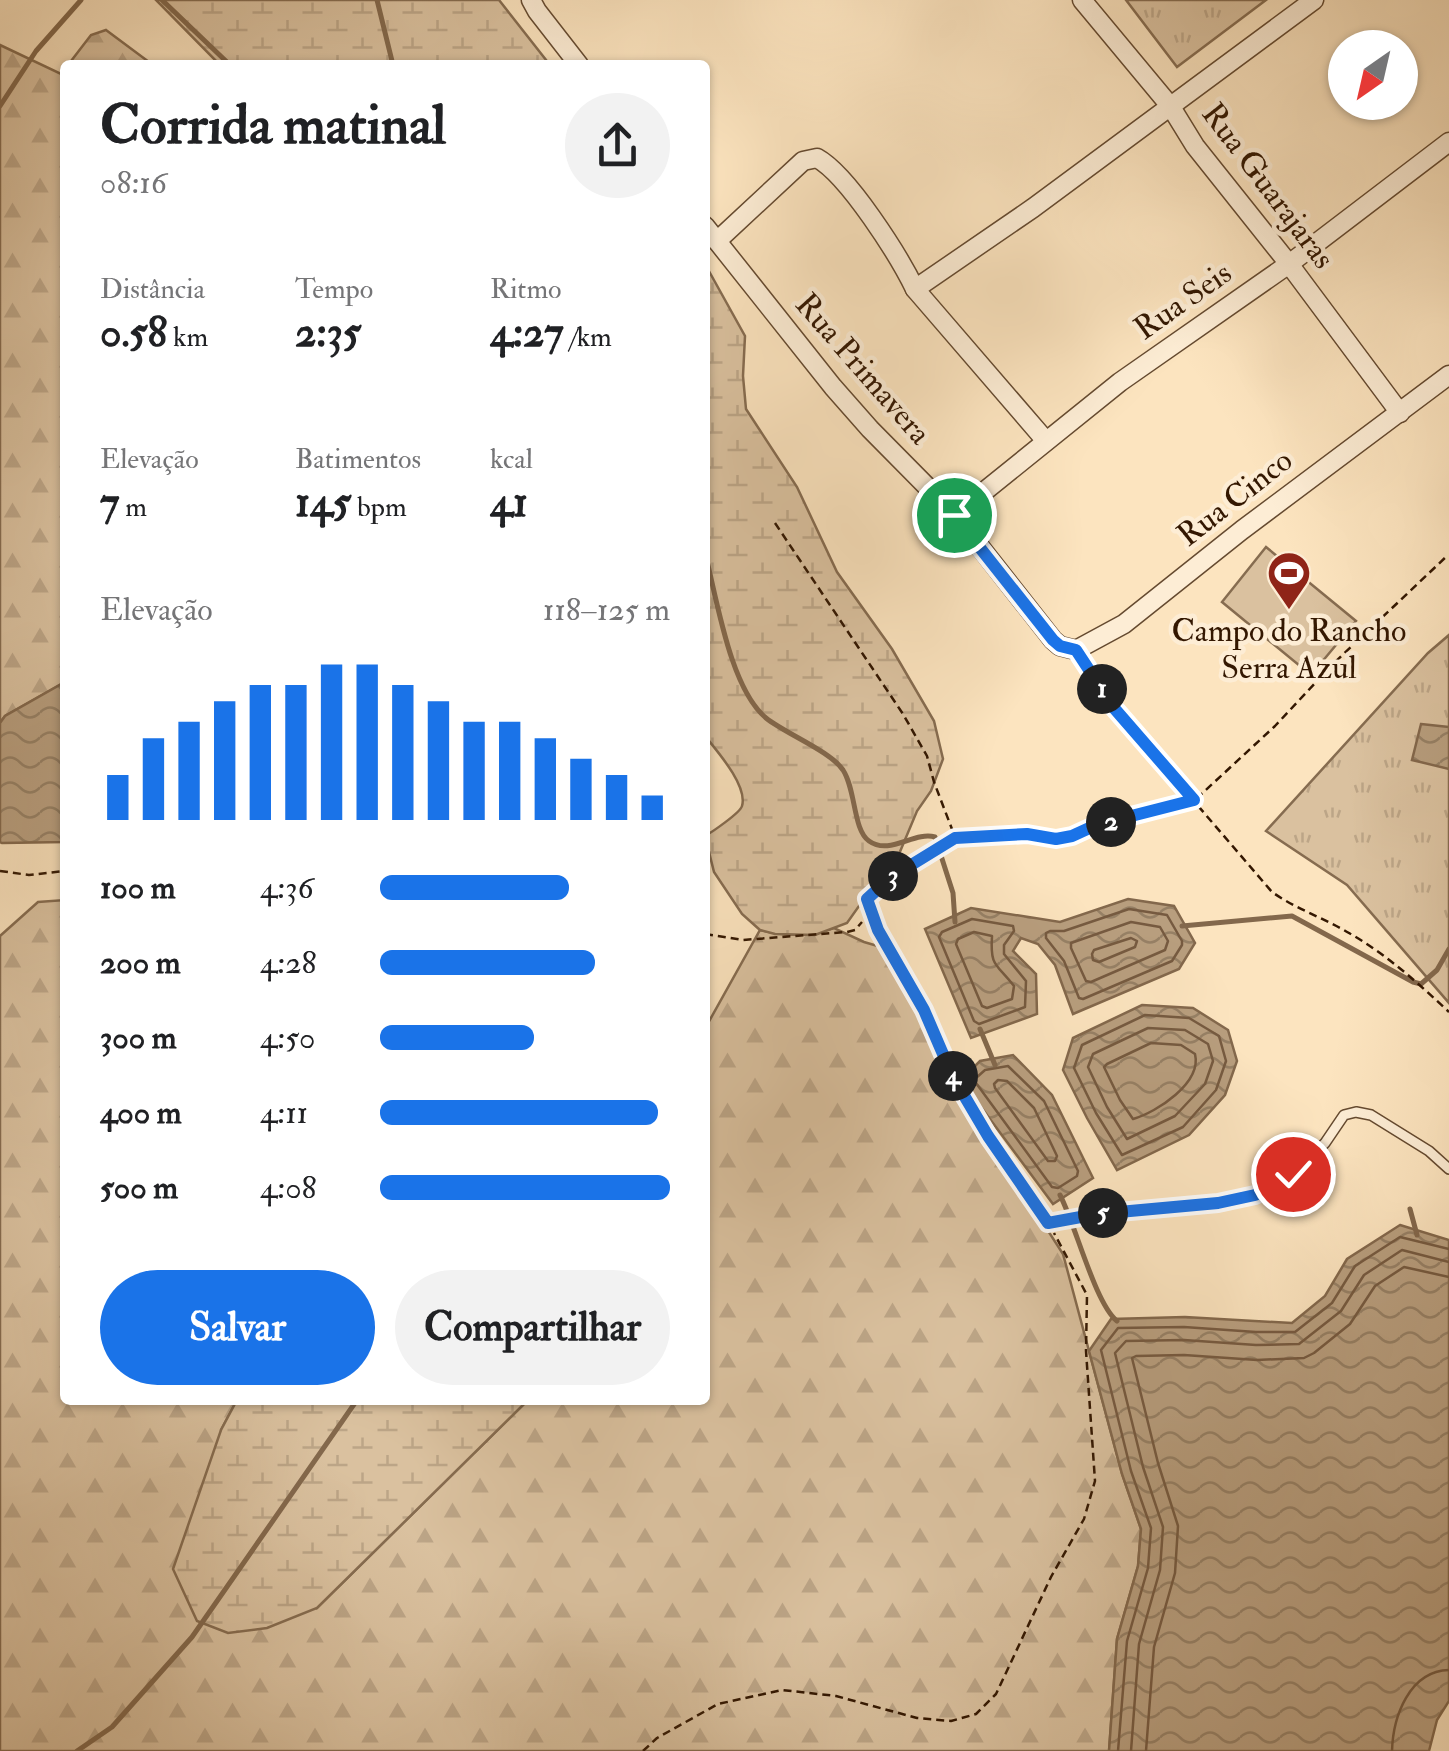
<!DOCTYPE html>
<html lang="pt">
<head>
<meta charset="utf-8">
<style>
  body { margin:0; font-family:"IM FELL Double Pica",serif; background:#f2f2f2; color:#202124; height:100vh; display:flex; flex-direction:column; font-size:38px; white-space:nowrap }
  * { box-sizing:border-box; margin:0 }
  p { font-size:32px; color:#757577 }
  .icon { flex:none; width:55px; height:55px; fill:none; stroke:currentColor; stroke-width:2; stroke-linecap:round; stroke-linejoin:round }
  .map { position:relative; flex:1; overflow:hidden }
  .side { position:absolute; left:60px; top:60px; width:650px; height:1345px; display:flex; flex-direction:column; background:#fff; border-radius:10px; box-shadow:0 2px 8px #0004 }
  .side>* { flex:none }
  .needle { width:65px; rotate:214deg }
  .controls { position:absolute; left:1328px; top:30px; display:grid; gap:20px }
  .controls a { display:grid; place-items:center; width:90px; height:90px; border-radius:50%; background:#fff; box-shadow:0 2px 8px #0004; font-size:50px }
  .pin { position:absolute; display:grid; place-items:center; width:85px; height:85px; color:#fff; margin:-42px; border:5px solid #fff; border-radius:50%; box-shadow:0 2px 10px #0007 }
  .km { position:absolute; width:50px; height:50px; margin:-25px; border-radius:50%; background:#222; color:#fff; font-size:28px; line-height:50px; text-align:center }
  .round { display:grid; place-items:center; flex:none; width:105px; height:105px; border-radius:52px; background:#f2f2f2 }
  .summary { display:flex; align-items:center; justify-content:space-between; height:170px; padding:0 40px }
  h1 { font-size:55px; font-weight:700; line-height:75px }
  .stats { display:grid; grid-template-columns:repeat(3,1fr); gap:15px; height:170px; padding:10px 40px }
  .stats div { display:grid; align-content:center }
  .stats b { font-size:42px; font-weight:700 }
  .stats small { font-size:28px; font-weight:400 }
  .stats p { font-size:28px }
  .chart { height:280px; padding:20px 40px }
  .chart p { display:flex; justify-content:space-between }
  .chart svg { width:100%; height:180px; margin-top:10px; stroke:#1a73e8; stroke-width:6 }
  .action { display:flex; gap:20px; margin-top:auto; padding:20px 40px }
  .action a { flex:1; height:115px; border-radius:60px; background:#1a73e8; color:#fff; font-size:40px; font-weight:700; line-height:115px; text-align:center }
  .action a+a { background:#f2f2f2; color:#202124 }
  ul { padding:0 40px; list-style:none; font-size:32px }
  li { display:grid; grid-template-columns:160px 120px 1fr; align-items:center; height:75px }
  li i { height:25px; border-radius:12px; background:#1a73e8 }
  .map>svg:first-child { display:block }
  .grass { fill:url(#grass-tufts); stroke:#866c50; stroke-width:2.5 }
  .forest { fill:url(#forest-firs); stroke:#866c50; stroke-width:2.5 }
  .wetland { fill:url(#wetland-marsh); stroke:#866c50; stroke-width:2.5 }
  .pitch { fill:#dac19f; stroke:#866c50; stroke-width:2.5 }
  .water { fill:url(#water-waves); stroke:#83684c; stroke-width:2.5 }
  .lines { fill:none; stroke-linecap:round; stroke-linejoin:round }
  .shore { stroke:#765a40; stroke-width:2.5 }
  .stream { stroke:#83684c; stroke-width:5 }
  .service-casing { stroke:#654a30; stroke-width:12 }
  .minor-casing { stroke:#654a30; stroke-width:21 }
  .path { stroke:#331701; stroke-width:2.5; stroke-dasharray:8 5; stroke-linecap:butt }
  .service { stroke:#fdedd5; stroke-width:9 }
  .minor { stroke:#fdedd5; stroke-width:18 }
  .route-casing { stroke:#fff; stroke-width:20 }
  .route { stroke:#1a73e8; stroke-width:12 }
  .labels { text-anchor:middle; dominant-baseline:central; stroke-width:9; stroke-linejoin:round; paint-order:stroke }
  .street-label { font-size:32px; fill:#331701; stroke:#fdedd5 }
  .poi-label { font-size:32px; fill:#331701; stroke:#fdedd5 }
</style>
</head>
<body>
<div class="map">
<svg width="1449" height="1751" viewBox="0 0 1449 1751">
  <defs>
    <pattern id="grass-tufts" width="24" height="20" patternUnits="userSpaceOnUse" patternTransform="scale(2.5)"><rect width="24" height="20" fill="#dac19f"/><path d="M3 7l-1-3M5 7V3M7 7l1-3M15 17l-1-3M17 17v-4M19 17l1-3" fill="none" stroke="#bca587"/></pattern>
    <pattern id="forest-firs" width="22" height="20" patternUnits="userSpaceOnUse" patternTransform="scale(2.5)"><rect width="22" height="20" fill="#dac19f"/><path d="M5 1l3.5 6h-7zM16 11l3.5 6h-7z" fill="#bca587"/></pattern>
    <pattern id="wetland-marsh" width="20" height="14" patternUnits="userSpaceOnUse" patternTransform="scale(2.5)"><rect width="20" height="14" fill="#dac19f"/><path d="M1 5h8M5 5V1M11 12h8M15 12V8" fill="none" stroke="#bca587"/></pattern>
    <pattern id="water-waves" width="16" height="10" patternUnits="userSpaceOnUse" patternTransform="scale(2.5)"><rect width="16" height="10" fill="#b89e7e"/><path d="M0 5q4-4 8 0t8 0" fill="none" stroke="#968065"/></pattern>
  </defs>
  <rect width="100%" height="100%" fill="#fce4bf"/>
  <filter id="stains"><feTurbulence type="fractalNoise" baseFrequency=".002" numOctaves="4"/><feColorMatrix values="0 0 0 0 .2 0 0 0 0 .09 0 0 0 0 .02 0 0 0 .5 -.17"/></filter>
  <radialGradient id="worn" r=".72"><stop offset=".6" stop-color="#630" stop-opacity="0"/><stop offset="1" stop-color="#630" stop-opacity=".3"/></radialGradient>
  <g class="grass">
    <polygon points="1126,0 1266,0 1177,67"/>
    <polygon points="1449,635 1449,1003 1347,885 1266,831 1428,653"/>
  </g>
  <g class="forest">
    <polygon points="106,30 153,65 68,65 91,35"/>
    <polygon points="0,45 61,74 65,69 65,682 5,716 0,723"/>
    <path d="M 65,900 L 65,1400 L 237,1400 L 221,1430 L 317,1608 L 528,1400 L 705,1400 L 705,1036 L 707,1025 L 760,930 C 785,937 810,936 834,928 L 864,942 L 888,949 L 954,1074 L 1016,1181 L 1063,1254 L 1122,1474 L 1141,1529 L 1138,1566 L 1117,1639 L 1109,1751 L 0,1751 L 0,936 L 38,902 Z"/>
  </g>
  <g class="wetland">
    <polygon points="156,0 499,0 550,65 220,65"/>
    <path d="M 705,264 L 745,336 L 743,376 L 746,409 L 797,487 L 837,572 L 892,649 L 934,721 L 943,759 L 931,791 L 917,811 L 894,866 L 871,889 L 847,923 L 815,935 L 775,934 L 760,930 L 742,914 L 714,872 L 705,836 C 712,832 740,813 742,806 C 748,786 717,751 705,736 Z"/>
    <polygon points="237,1400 528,1400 317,1608 267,1628 228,1633 197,1621 173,1569 221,1430"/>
  </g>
  <polygon class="pitch" points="1266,547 1356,621 1311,675 1222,602"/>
  <g class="water">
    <polygon points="65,682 65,842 2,843 0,842 0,723 5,716"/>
    <polygon points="1421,724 1449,727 1449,769 1412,760"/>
    <polygon points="1128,899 1174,906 1195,943 1179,969 1073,1014 1055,965 1038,944 1021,938 1013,951 1036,974 1037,1014 971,1038 925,929 971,908 1060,922"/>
    <polygon points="1142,1005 1193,1008 1228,1030 1237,1061 1225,1095 1189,1135 1117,1170 1087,1118 1063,1070 1073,1038"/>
    <polygon points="1013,1055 1052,1095 1093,1178 1053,1204 961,1080 980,1061"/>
    <polygon points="1400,1225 1449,1240 1449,1701 1437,1720 1429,1751 1109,1751 1117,1639 1138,1566 1141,1529 1122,1474 1089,1351 1111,1319 1185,1317 1292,1323 1325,1296 1347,1259"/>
  </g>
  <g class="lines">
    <g class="shore">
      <polygon points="1129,909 1167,915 1182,941 1182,945 1172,961 1083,999 1079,998 1064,961 1046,938 1046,933 1050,931 1064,931"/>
      <polygon points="972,919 1013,926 1014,931 1004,945 1004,954 1026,981 1025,1007 979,1024 974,1021 939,937 942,932"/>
      <polygon points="1131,922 1160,927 1168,941 1165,950 1091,982 1086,981 1071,948 1071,943"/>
      <path d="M 974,932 L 992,936 C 990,967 996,963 1014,986 L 1012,999 L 987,1008 L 982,1006 L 956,944 L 958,939 Z"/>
      <polygon points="1131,938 1137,941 1135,947 1099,962 1093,960 1092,954 1094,950"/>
      <polygon points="1145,1015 1189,1018 1219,1036 1226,1061 1216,1090 1183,1127 1122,1155 1096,1113 1074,1068 1082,1045"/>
      <polygon points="1148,1028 1185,1030 1208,1044 1213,1061 1205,1084 1175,1116 1127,1139 1107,1107 1088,1067 1093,1054"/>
      <path d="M 1151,1043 L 1181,1045 L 1195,1054 C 1202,1083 1157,1112 1133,1119 L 1120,1100 L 1104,1067 L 1107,1064 Z"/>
      <polygon points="1008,1066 1044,1101 1078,1171 1077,1176 1058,1188 1052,1187 976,1083 976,1078 985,1070"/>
      <polygon points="998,1080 1007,1081 1034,1108 1057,1156 1055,1161 1048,1161 995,1088 994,1084"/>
      <polyline points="1118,1751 1127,1641 1148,1568 1151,1528 1131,1471 1101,1350 1118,1328 1184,1327 1256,1332 1295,1332 1332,1303 1355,1266 1400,1237 1449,1249"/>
      <polyline points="1131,1751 1139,1644 1160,1570 1163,1527 1143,1467 1115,1353 1126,1341 1184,1340 1256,1345 1299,1344 1341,1311 1364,1275 1402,1250 1449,1262"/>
      <polyline points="1146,1751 1154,1647 1175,1573 1178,1526 1158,1463 1132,1358 1136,1356 1184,1355 1257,1360 1304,1358 1314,1353 1350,1324 1375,1286 1404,1267 1449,1277"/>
      <path d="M 1392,1751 C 1393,1717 1409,1671 1449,1670"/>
    </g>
    <g class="stream">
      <polyline points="162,0 230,65"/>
      <polyline points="377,0 393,65"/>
      <polyline points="0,106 36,51 81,0"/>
      <path d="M 705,553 C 717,599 730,688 766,718 C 786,734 830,751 843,770 C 856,790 853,830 869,841 C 890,856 914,831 935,837 L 953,893 L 955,922"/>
      <polyline points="1182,926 1292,916 1413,982 1421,984 1437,970 1449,949"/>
      <polyline points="980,1029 995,1065"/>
      <path d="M 1060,1195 C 1076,1226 1095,1303 1117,1321"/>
      <polyline points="1410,1209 1417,1235"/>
      <polyline points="77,1751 112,1727 192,1637 357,1400"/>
    </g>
    <g class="service-casing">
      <polyline id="service" points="867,899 878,931 924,1010 952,1075 988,1137 1048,1223 1097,1214 1218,1203 1255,1195 1293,1174 1325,1143 1344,1115 1356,1112 1371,1115 1429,1151 1449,1169"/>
    </g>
    <g class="minor-casing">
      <g id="minor">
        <polyline points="531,0 537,11 579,65"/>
        <polyline points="1082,0 1171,107 1195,146 1289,264 1400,413"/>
        <polyline points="705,226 833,387 870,429 955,515 1053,640 1060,646 1076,650 1124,624 1242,530 1449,375"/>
        <path d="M 717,241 L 803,161 L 817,158 C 848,175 899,256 915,289 L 1046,441"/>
        <polyline points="915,289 1033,208 1314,0"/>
        <polyline points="955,515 1120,382 1289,264 1449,142"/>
      </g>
    </g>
    <g class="path">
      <polyline points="775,523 903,714 927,756 934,782 955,837 917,859 876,889"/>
      <path d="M 1085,664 L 1114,708 L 1272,892 C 1296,909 1324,918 1349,933 C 1386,954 1418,983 1449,1012"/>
      <polyline points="956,837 1027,835 1056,839 1071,836 1095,825 1195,800 1275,726 1333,664 1448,555"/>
      <polyline points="0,871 29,875 65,871"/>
      <polyline points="705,934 743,940 847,932 855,930 862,922"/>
      <polyline points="643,1751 657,1738 718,1704 782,1690 836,1696 917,1718 951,1721 976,1714 996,1694 1051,1577 1084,1519 1095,1481 1086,1351 1087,1295 1054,1233"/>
    </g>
    <use href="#service" class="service"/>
    <use href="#minor" class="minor"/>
  </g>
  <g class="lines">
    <g class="route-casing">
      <polyline id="route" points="954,515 1053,640 1060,646 1076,650 1114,708 1194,800 1096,825 1072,836 1056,839 1027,834 955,838 890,878 867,899 878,930 924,1010 952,1075 988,1136 1048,1223 1097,1214 1218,1203 1255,1195 1293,1174"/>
    </g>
    <use href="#route" class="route"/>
  </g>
  <defs>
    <g id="stadium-pin" transform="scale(2.25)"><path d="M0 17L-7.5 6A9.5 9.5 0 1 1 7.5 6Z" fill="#8f2418" stroke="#fdedd5"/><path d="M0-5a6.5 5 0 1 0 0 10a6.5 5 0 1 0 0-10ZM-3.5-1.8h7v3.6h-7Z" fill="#fff"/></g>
  </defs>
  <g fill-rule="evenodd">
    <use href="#stadium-pin" x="1289" y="573"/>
  </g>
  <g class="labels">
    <g class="street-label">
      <text transform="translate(1268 186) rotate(53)">Rua Guarajaras</text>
      <text transform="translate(1183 301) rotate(-35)">Rua Seis</text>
      <text transform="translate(863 369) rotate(49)">Rua Primavera</text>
      <text transform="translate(1235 498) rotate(-38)">Rua Cinco</text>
    </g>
    <g class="poi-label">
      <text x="1289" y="631">Campo do Rancho<tspan x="1289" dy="37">Serra Azul</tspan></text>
    </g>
  </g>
  <rect width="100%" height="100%" filter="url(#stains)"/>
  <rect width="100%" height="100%" fill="url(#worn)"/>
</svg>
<div class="controls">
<a><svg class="needle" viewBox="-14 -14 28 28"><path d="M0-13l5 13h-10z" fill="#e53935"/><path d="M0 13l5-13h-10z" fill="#757577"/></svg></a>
</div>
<div class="pin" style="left:954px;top:515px;background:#1e9e55"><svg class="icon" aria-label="arrive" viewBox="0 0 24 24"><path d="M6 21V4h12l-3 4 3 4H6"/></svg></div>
<div class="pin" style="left:1293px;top:1174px;background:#d93025"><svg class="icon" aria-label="check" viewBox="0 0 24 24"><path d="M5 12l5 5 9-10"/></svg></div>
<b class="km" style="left:1102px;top:689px">1</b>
<b class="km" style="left:1111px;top:822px">2</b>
<b class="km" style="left:893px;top:876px">3</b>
<b class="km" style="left:953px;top:1076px">4</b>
<b class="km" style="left:1103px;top:1213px">5</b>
<section class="side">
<div class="summary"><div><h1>Corrida matinal</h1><p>08:16</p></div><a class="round"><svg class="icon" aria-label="share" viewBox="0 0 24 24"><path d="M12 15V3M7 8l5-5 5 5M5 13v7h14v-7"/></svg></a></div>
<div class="stats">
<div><p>Distância</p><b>0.58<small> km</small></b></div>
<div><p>Tempo</p><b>2:35</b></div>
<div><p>Ritmo</p><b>4:27<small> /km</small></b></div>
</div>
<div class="stats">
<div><p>Elevação</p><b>7<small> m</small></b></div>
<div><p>Batimentos</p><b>145<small> bpm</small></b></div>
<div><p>kcal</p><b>41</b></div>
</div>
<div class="chart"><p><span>Elevação</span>118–125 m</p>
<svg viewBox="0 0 160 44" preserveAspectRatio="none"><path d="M5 44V33M15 44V24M25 44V20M35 44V15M45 44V11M55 44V11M65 44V6M75 44V6M85 44V11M95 44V15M105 44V20M115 44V20M125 44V24M135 44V29M145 44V33M155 44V38"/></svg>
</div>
<ul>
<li><b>100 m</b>4:36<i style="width:65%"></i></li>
<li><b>200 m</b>4:28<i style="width:74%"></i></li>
<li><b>300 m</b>4:50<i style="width:53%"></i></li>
<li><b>400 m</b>4:11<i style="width:96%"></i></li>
<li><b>500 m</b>4:08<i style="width:100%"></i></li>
</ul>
<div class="action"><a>Salvar</a><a>Compartilhar</a></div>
</section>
</div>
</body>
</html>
